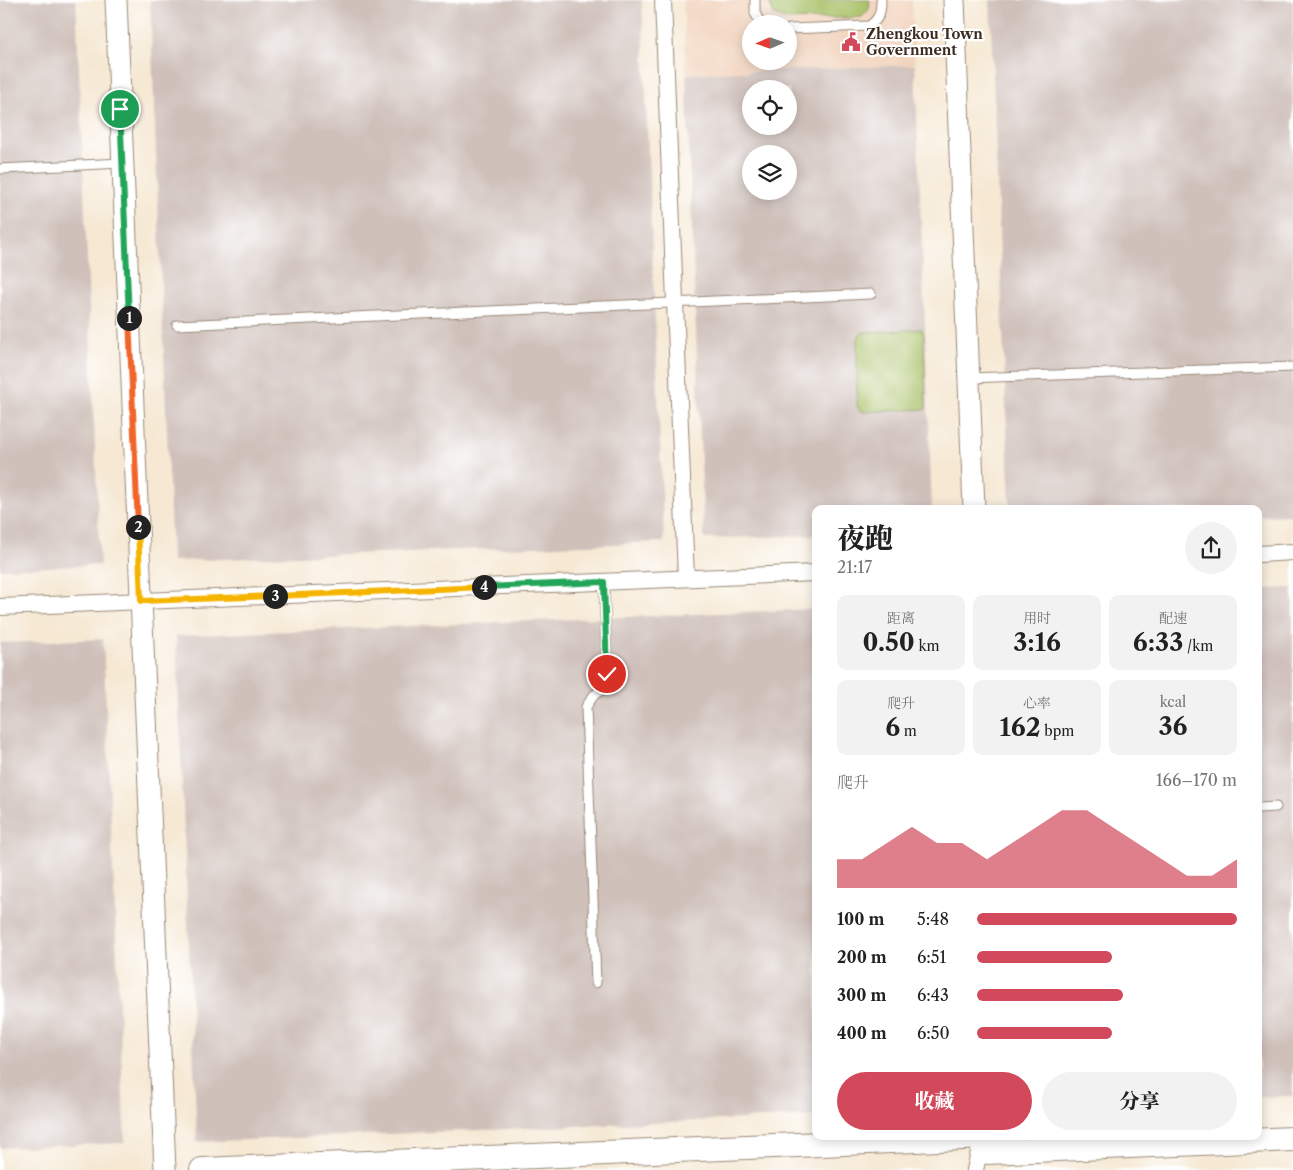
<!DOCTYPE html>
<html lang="zh">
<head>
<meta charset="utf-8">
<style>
  body { margin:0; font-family:"Libre Caslon Text","Noto Serif SC",serif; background:#f2f2f2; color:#222; height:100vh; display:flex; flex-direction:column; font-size:19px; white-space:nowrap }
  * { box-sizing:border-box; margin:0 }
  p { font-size:16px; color:#767676 }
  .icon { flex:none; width:28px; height:28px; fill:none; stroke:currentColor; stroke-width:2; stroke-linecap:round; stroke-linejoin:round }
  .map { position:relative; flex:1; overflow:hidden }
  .panel { position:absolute; left:812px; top:505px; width:450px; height:635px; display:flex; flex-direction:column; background:#fff; border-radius:10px; box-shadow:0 2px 12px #0003 }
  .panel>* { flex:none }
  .needle { width:32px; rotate:268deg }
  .controls { position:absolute; left:742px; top:15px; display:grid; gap:10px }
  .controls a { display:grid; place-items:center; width:55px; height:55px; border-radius:50%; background:#fff; box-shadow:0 2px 12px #0003; font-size:25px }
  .pin { position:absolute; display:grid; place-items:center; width:42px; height:42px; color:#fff; margin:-21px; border:2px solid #fff; border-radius:50%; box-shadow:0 1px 5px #0007 }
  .km { position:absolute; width:25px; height:25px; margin:-12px; border-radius:50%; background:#222; color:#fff; font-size:14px; line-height:25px; text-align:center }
  .round { display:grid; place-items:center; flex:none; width:52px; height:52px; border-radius:26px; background:#f2f2f2 }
  .head { display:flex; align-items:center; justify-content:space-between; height:85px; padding:0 25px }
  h1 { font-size:28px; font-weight:800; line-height:38px }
  .metrics { display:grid; grid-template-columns:repeat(3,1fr); gap:8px; height:85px; padding:5px 25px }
  .metrics div { display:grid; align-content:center; border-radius:10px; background:#f2f2f2; text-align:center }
  .metrics b { font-size:25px; font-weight:800 }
  .metrics small { font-size:14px; font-weight:400 }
  .metrics p { font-size:14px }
  .chart { height:140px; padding:10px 25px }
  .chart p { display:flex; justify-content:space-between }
  .chart svg { width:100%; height:90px; margin-top:5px; fill:#d1495b; opacity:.7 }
  .primary-button { display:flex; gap:10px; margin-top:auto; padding:10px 25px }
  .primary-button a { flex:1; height:58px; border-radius:30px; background:#d1495b; color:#fff; font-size:20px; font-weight:800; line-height:58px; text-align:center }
  .primary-button a+a { background:#f2f2f2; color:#222 }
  ul { padding:0 25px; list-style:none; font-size:16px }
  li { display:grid; grid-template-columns:80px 60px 1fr; align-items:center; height:38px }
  li i { height:12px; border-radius:6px; background:#d1495b }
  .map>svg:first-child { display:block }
  .built { fill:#f2d4be; fill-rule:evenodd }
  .industrial { fill:#cfc0ba; fill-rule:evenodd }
  .green { fill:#a7c065; stroke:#717542 }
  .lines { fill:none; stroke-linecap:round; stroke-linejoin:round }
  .service-casing { stroke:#988978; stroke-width:11 }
  .minor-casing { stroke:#988978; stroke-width:18 }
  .tertiary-casing { stroke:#988978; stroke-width:23 }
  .secondary-casing { stroke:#988978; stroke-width:26 }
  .service { stroke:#fff; stroke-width:9 }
  .minor { stroke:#fff; stroke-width:16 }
  .tertiary { stroke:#fff; stroke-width:21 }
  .secondary { stroke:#fff; stroke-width:24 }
  .split-1-casing { stroke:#fff; stroke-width:10 }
  .split-2-casing { stroke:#fff; stroke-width:10 }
  .split-3-casing { stroke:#fff; stroke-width:10 }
  .split-4-casing { stroke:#fff; stroke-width:10 }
  .split-5-casing { stroke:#fff; stroke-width:10 }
  .split-1 { stroke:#22a559; stroke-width:6 }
  .split-2 { stroke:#f0652b; stroke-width:6 }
  .split-3 { stroke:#f5b400; stroke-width:6 }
  .split-4 { stroke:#f5b400; stroke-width:6 }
  .split-5 { stroke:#22a559; stroke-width:6 }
  .labels { text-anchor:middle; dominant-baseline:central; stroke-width:4.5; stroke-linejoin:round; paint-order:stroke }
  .poi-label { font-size:14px; font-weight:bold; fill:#3b2a1e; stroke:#fff; text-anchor:start }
</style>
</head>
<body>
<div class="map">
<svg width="1293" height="1170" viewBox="0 0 1293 1170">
  <rect width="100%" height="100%" fill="#fff"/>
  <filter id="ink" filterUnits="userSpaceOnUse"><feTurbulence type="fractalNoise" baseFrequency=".02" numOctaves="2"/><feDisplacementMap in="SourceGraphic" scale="10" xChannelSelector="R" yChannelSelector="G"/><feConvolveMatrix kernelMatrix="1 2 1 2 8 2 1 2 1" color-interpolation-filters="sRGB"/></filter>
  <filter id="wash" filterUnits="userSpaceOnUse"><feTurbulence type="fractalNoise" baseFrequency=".0096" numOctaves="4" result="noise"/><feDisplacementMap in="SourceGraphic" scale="20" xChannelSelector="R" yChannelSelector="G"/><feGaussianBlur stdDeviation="1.12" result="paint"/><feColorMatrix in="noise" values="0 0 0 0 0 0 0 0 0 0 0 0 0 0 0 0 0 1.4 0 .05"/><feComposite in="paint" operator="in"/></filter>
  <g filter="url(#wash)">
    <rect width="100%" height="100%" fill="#f6e8d3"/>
    <path class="built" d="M 683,0 L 912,0 L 915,65 L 686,74 ZM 751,24 L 789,24 L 789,61 L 751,61 Z"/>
    <g class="industrial">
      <polygon points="0,0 76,0 100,565 0,569"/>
      <polygon points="150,0 642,0 664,542 172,561"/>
      <polygon points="990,0 1293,0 1293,515 1259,516 1259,509 1010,509"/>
      <path d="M 915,65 L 932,509 L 816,509 L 816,535 L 704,539 L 686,74 ZM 751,89 L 789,89 L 789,126 L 751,126 ZM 751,154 L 789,154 L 789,191 L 751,191 Z"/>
      <polygon points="1293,588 1293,1096 1259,1097 1259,589"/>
      <polygon points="816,609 816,1116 197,1142 176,636"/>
      <polygon points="103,639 125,1143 0,1148 0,643"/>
    </g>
    <g class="green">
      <polygon points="768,0 870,0 869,9 862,17 788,20 774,15"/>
      <polygon points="922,329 924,335 926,409 863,412 859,410 857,405 857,343 859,335 864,332"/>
    </g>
  </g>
  <g filter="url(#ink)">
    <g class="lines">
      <g class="service-casing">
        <g id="service">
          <polyline points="755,0 755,13 761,24"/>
          <path d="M 789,29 L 869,26 C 879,19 881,13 881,0"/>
          <polyline points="0,169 122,163"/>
          <polyline points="177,325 871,294"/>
          <polyline points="968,378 1293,367"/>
          <polyline points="1259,808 1276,807"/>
          <polyline points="596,983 586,707 594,695 602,690 607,674 604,582"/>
        </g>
      </g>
      <g class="minor-casing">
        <g id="minor">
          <polyline points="663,0 686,578"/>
          <polyline points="1259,554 1293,552"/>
          <polyline points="0,607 816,573"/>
          <polyline points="975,1170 979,1152"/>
        </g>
      </g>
      <g class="tertiary-casing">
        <g id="tertiary">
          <polyline points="116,0 165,1170"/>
          <polyline points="954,0 974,509"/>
        </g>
      </g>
      <g class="secondary-casing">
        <g id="secondary">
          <polyline points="987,1152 1293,1139"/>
          <polyline points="202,1170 1010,1136"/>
        </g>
      </g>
      <use href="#service" class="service"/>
      <use href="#minor" class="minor"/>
      <use href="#tertiary" class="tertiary"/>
      <use href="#secondary" class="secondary"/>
    </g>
  </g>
  <g class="lines" filter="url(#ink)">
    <g class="split-1-casing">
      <polyline id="split-1" points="120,109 129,318"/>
    </g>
    <g class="split-2-casing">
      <polyline id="split-2" points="129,318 138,527"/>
    </g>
    <g class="split-3-casing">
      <polyline id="split-3" points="138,527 141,601 275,596"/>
    </g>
    <g class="split-4-casing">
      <polyline id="split-4" points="275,596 484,587"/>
    </g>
    <g class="split-5-casing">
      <polyline id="split-5" points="484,587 604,582 607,674"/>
    </g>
    <use href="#split-1" class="split-1"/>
    <use href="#split-2" class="split-2"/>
    <use href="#split-3" class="split-3"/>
    <use href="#split-4" class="split-4"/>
    <use href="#split-5" class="split-5"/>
  </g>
  <defs>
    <g id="civic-bare" transform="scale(1.5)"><path d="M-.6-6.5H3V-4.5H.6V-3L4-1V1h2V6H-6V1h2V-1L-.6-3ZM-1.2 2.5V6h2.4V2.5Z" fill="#d1495b" stroke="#fff" stroke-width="2.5" paint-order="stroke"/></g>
  </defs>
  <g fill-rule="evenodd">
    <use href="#civic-bare" x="851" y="42"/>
  </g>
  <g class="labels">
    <g class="poi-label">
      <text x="866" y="34">Zhengkou Town<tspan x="866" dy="16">Government</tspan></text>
    </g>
  </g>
</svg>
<div class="controls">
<a><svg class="needle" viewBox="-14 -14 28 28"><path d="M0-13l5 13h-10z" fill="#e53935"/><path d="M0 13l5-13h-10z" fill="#767676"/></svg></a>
<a><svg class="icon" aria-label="locate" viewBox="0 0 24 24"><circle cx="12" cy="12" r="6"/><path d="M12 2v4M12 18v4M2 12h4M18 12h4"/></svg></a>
<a><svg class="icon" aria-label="layers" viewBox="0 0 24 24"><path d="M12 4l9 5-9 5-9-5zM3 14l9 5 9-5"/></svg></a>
</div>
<div class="pin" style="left:120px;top:109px;background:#1e9e55"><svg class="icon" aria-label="arrive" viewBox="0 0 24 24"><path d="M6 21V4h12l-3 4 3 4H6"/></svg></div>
<div class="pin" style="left:607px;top:674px;background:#d93025"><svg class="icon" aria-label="check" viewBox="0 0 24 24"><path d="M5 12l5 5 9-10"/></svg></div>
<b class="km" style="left:129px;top:318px">1</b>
<b class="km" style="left:138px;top:527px">2</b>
<b class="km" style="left:275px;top:596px">3</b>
<b class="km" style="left:484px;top:587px">4</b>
<section class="panel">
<div class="head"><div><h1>夜跑</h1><p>21:17</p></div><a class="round"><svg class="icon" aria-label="share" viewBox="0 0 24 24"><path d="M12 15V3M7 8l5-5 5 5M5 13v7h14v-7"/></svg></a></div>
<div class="metrics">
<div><p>距离</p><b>0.50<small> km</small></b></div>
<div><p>用时</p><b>3:16</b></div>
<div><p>配速</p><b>6:33<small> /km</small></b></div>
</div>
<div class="metrics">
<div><p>爬升</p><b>6<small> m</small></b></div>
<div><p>心率</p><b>162<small> bpm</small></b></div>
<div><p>kcal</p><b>36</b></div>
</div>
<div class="chart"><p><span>爬升</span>166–170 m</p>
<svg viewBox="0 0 160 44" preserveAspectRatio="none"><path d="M0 44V30L10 30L20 22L30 14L40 22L50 22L60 30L70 22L80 14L90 6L100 6L110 14L120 22L130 30L140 38L150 38L160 30V44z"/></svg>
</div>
<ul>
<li><b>100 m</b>5:48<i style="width:100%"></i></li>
<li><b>200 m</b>6:51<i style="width:52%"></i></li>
<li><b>300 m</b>6:43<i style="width:56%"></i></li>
<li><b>400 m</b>6:50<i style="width:52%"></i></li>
</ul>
<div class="primary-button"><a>收藏</a><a>分享</a></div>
</section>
</div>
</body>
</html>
